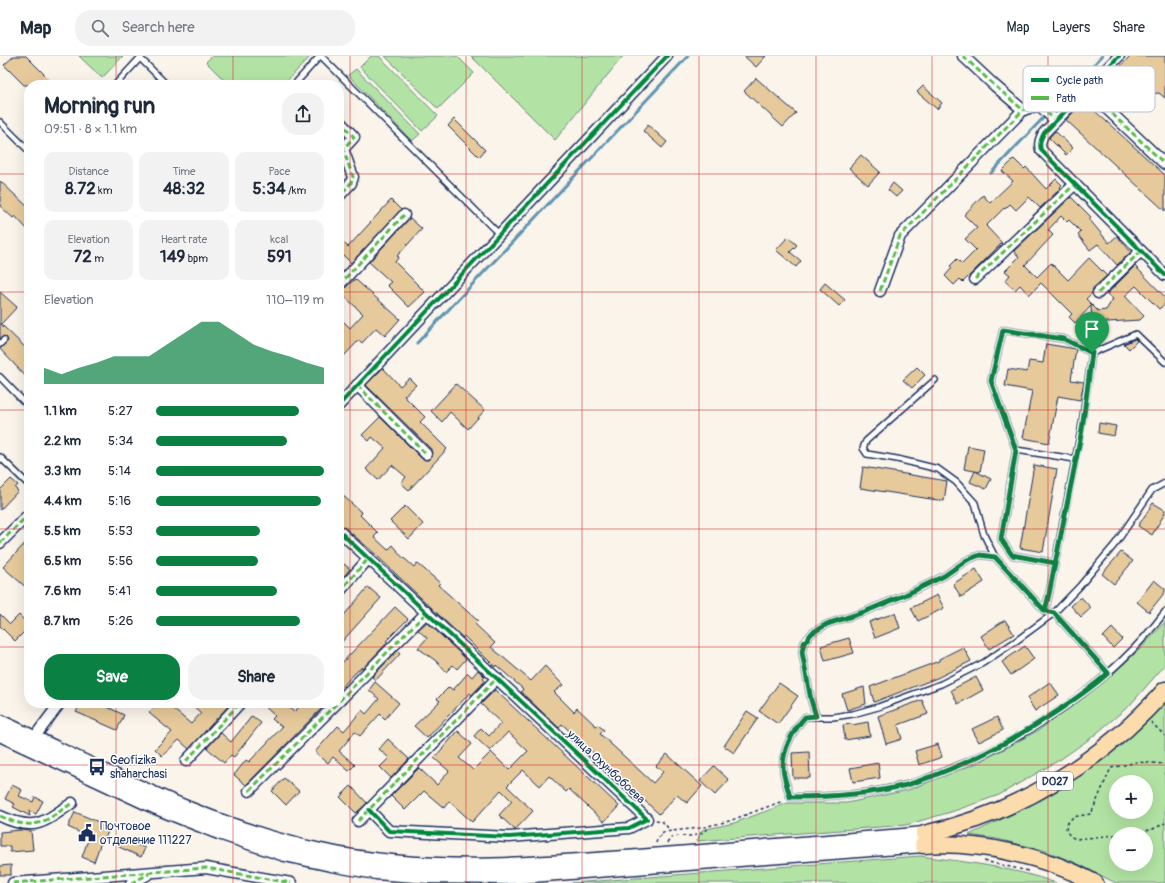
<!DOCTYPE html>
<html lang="en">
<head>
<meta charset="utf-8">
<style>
  body { margin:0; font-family:Pangolin,sans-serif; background:#f2f2f3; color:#1f2937; height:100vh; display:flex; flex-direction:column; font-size:15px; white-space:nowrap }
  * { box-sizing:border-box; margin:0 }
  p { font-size:13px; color:#747a83 }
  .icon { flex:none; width:22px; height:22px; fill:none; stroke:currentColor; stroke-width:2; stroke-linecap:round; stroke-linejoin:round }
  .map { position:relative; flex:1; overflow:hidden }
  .side { position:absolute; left:24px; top:24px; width:320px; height:628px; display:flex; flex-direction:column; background:#fff; border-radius:16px; box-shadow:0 4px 16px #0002 }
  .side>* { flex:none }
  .buttons { position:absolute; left:1109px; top:719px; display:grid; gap:8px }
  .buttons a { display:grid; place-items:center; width:44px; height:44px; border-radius:50%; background:#fff; box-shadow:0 4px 16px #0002; font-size:20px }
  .pin { position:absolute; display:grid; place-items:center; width:34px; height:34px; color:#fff; margin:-41px -17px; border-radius:50% 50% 50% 0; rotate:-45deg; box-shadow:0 0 4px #0007 }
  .pin .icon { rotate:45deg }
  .round { display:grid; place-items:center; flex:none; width:42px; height:42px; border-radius:16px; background:#f2f2f3 }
  .overview { display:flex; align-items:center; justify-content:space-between; height:68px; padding:0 20px }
  h1 { font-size:22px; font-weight:700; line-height:30px }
  .stats { display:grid; grid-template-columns:repeat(3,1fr); gap:6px; height:68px; padding:4px 20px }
  .stats div { display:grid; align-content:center; border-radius:10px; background:#f2f2f3; text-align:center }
  .stats b { font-size:17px; font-weight:700 }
  .stats small { font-size:11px; font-weight:400 }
  .stats p { font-size:11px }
  .chart { height:112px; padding:8px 20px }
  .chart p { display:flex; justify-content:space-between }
  .chart svg { width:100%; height:72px; margin-top:4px; fill:#0b8043; opacity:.7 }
  .primary-button { display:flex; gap:8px; margin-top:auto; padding:8px 20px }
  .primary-button a { flex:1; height:46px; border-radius:16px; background:#0b8043; color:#fff; font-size:16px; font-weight:700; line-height:46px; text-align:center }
  .primary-button a+a { background:#f2f2f3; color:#1f2937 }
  ul { padding:0 20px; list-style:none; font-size:13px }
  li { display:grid; grid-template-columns:64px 48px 1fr; align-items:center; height:30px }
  li i { height:10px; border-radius:5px; background:#0b8043 }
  header { display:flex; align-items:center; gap:24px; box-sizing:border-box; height:56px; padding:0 20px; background:#fff; border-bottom:1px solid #e0e1e3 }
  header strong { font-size:19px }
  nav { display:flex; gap:22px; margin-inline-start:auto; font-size:14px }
  .search { width:280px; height:36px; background:#f2f2f3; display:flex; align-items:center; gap:10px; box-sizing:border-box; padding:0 14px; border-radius:16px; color:#747a83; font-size:15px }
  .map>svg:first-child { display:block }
  .green { fill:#b3e3a4; stroke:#678981; fill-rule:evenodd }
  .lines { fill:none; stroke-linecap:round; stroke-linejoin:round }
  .stream { stroke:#5e94b2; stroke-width:3 }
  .building { fill:#e7ca9b; stroke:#1b2f5e }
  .service-casing { stroke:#1b2f5e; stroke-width:8 }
  .minor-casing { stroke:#1b2f5e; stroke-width:13 }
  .secondary-casing { stroke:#1b2f5e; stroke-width:17 }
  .trunk-casing { stroke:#1b2f5e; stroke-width:19 }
  .path { stroke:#1b2f5e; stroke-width:1.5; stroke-dasharray:3 3; stroke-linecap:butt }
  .service { stroke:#fff; stroke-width:5 }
  .minor { stroke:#fff; stroke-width:10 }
  .secondary { stroke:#fff; stroke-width:14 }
  .trunk { stroke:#fcdcac; stroke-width:16 }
  .quiet { stroke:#58b947; stroke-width:3; stroke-dasharray:6 3; stroke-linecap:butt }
  .cycleway-casing { stroke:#fff; stroke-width:6 }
  .cycleway { stroke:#00873e; stroke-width:4 }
  .route-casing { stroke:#fff; stroke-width:8 }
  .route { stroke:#0b8043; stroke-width:5 }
  .grid { fill:none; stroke:#d62828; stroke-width:1; stroke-opacity:0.55 }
  .labels { text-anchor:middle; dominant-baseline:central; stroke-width:3; stroke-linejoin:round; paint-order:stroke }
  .shield { fill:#fff; stroke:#5f6d8e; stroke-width:1 }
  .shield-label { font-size:11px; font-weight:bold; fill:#1b2f5e }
  .poi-label { font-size:12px; fill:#1b2f5e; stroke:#fff; text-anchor:start }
  .street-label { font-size:12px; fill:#1b2f5e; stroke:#fff }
  .key { fill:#fff; stroke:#bbc1cf; stroke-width:1 }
  .key-label { font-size:11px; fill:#1b2f5e }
</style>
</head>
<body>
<header>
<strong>Map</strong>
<div class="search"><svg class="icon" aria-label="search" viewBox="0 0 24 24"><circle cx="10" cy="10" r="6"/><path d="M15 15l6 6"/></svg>Search here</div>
<nav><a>Map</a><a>Layers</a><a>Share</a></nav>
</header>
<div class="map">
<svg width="1165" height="827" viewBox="0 0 1165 827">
  <rect width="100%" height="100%" fill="#faf4eb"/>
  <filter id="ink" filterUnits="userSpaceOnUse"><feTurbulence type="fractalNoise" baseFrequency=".025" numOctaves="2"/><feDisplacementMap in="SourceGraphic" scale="8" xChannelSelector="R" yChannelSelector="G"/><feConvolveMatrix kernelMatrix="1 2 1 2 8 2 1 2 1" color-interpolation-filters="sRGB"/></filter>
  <g filter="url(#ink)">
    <g class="green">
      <polygon points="79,0 123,0 102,22"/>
      <polygon points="212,0 307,0 309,2 283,29 229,29 206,6"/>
      <polygon points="371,0 379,0 438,60 422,75 360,11"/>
      <polygon points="385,0 457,0 474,17 438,53"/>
      <polygon points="471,0 623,0 555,84"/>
      <polygon points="356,13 420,78 412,85 348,19"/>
      <polygon points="1165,566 1165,609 1130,649 1091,682 1061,703 999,739 954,755 906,769 697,785 702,774 734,767 788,747 847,747 908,734 980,706 1039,674 1104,626 1141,592"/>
      <path d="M 1165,647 L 1165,827 L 1116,827 L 1074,806 L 1043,794 L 997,783 L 969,779 L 1019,755 L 1059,733 L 1106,702 L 1149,664 ZM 1116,726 L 1146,726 L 1146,756 L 1116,756 ZM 1116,778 L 1146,778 L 1146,808 L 1116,808 Z"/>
      <path d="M 920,800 C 966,806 1012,811 1056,827 L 572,827 Z"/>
    </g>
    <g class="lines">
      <g class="stream">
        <polyline points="991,117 1102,0"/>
        <polyline points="417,287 688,0"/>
      </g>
    </g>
    <g class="building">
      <polygon points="14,0 26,0 55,29 24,29 4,9"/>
      <polygon points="744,0 766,0 756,11"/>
      <polygon points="1130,0 1165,0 1165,42 1159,37 1147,38 1136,51 1127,43 1135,34 1115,16"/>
      <polygon points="756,22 796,57 783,71 744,35"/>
      <polygon points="923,30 942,47 937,53 917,36"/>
      <polygon points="1084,45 1165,119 1165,155 1066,64"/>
      <polygon points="454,63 485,94 479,101 448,70"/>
      <polygon points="648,69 667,86 662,92 643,75"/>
      <polygon points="1055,75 1073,92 1066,99 1049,82"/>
      <polygon points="861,99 880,116 868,129 849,112"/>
      <polygon points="1014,103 1024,113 1026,111 1046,133 1056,123 1062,129 1060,131 1061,132 1040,152 1029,141 1016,154 1010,148 1005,153 1004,152 986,170 1002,187 963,226 960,223 954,229 945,220 952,212 950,210 957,203 962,208 976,194 965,183 977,172 964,159 983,139 990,147 1013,125 1002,115"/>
      <polygon points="0,125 29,152 29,175 15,160 13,162 0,150"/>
      <polygon points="893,127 902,135 896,141 888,134"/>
      <polygon points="1071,141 1091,161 1089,163 1109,187 1117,180 1131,196 1117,209 1098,188 1090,194 1078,179 1081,176 1069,164 1067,166 1061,160 1048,174 1053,179 1025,209 1037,221 1051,207 1068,224 1089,202 1107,220 1093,232 1092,237 1086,243 1098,255 1106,254 1113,243 1107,238 1135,210 1165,241 1165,248 1159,253 1136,230 1125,240 1144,260 1140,264 1092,267 1091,250 1075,267 1069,261 1072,258 1041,227 1029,239 1020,229 1015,234 1005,225 1010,219 1005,215 1019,201 1014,195"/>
      <polygon points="391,144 401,154 351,207 343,199 339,204 339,182 348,191"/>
      <polygon points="410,162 422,173 397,200 399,201 395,206 425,236 409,251 387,229 391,226 369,206"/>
      <polygon points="788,181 797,189 790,196 801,205 796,211 776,194"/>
      <polygon points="355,223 400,263 385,280 376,272 362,287 359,284 343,301 339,297 339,261 350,272 363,258 339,235 343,234"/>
      <polygon points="825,227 845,244 839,250 820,233"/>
      <polygon points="0,236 17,251 1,268 29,295 29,324 0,293 8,285 5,280 0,282"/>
      <polygon points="1135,283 1137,285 1129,293 1124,288"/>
      <polygon points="1046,288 1076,293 1071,324 1084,326 1080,344 1058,340 1049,387 1023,382 1032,335 1005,330 1008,313 1027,316 1029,305 1043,307"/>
      <polygon points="917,311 925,319 912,332 903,324"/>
      <polygon points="383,312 400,330 409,322 416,329 404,340 425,361 420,366 447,393 409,434 401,427 406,421 392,409 378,424 366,413 385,392 372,381 369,385 362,379 380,361 422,403 428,404 432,399 431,393 366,329"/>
      <polygon points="456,328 485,354 468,373 450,356 442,366 431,355"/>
      <polygon points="1099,367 1116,370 1114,380 1098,377"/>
      <polygon points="968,390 984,393 980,416 964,413"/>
      <polygon points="1034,409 1057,413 1043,496 1020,492"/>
      <polygon points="863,411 947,425 944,445 860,432"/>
      <polygon points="975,415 991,423 986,433 970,426"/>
      <polygon points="11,423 18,429 15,432 18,435 0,454 0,434"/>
      <polygon points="339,436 362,457 360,459 378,477 374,481 388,494 393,489 398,495 397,496 414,511 417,507 440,527 438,529 478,565 475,568 495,587 491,591 531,625 545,610 563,629 554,636 574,656 577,652 596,670 598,669 604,674 600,678 653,727 663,716 656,710 667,698 702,730 687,747 677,739 659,758 562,668 559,672 521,636 523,633 496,609 495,611 464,580 463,582 374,497 343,470 339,469"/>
      <polygon points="1153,447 1165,454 1165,457 1152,479 1138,470"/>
      <polygon points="405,450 423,468 409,483 390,465"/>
      <polygon points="29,483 29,534 3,511"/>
      <polygon points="1121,496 1133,505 1114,528 1102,518"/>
      <polygon points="339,504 350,513 339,526"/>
      <polygon points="976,513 984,526 961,541 953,528"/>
      <polygon points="1154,524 1165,533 1165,536 1149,556 1137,546"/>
      <polygon points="368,531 381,542 339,589 339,565"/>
      <polygon points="937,539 944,552 918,565 911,552"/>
      <polygon points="1081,541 1091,552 1081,561 1071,550"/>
      <polygon points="395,551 408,563 386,585 388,586 363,612 362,611 355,617 339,634 339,610"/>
      <polygon points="895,557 900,572 875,582 869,566"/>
      <polygon points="0,558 10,568 19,559 29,569 29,571 15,585 0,570"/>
      <polygon points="1005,564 1014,578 989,593 981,580"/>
      <polygon points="427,566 466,603 457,613 453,609 446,616 436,605 418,592 427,582 418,574"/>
      <polygon points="1112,572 1122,583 1113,592 1103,581"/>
      <polygon points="849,582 854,597 825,605 821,590"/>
      <polygon points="1025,590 1034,603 1011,619 1002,606"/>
      <polygon points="963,591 971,605 937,622 874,646 870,631 939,605 939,603"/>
      <polygon points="397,595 400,598 376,624 372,621"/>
      <polygon points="478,614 485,621 483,623 485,625 472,639 470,637 427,682 414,670 440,645 437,643 449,631 453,634 468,617 472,621"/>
      <polygon points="976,621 983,634 958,648 951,634"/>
      <polygon points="375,626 399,647 385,663 380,658 360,680 355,676 339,695 355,709 349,715 333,701 328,707 315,696 338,670 344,675 362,654 366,658 379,643 369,634"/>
      <polygon points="1050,626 1059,639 1035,655 1027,642"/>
      <polygon points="779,627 798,640 778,668 759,655"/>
      <polygon points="864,631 866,648 847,654 842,638"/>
      <polygon points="495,634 619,750 604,766 569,733 566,736 549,720 540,730 523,714 507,730 533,755 515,774 499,759 512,745 501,734 472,766 449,745 444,752 424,735 405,754 391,740 419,712 437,729 449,715 434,702 458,675 472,688 459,702 473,714 491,696 509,714 528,695 508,676 490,695 474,680 481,672 489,680 501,667 481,648"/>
      <polygon points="922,644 928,658 898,669 902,683 886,688 878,660"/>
      <polygon points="81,647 99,647 124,659 117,674 76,656"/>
      <polygon points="158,647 166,647 191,668 201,657 190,647 231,647 189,693 179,684 162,700 155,693 172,676 149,657"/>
      <polygon points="261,647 284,647 294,656 303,647 327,647 246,729 234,719 246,704 249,706 282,671 272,663 275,660"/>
      <polygon points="747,655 758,662 734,697 724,690"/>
      <polygon points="252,660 261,667 234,701 231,699 224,707 207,692 221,677 231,686"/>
      <polygon points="997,661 1003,674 979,686 972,673"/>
      <polygon points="868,666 870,680 845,684 843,669 852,668 852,669"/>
      <polygon points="388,683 409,703 391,722 380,711 389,702 379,693"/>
      <polygon points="938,688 942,701 919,709 915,695"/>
      <polygon points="809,696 810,722 793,722 792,697"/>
      <polygon points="878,707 880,722 853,726 850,712"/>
      <polygon points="714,710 729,724 715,739 700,725"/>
      <polygon points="284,722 299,735 286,749 272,735"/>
      <polygon points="12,729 22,734 19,740 33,746 35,741 43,745 36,758 29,755 30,760 13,751 15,748 5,743"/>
      <polygon points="351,730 367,747 356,757 340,741"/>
      <polygon points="75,756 110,771 103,787 101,786 94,806 82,801 89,781 68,771"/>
      <polygon points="21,774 31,775 33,794 10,796 10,790 0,790 0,776"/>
      <polygon points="123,783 145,792 141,801 119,791"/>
      <polygon points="11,809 11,819 0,819 0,810"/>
    </g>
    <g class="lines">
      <g class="service-casing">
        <g id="service">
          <polyline points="321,0 500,179"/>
          <polyline points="115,29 140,2 167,29"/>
          <polyline points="294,29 320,0"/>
          <polyline points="0,66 29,95"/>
          <polyline points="0,288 4,284"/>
          <polyline points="1092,297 1136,278 1165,306"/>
          <polyline points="0,321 29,351"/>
          <polyline points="935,324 866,385 863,392 867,398 897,403 938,413 956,426 975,447 984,479 995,501 1045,555 1054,557 1108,617"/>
          <polyline points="1016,394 1075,403"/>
          <polyline points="0,401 29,429"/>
          <path d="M 1165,427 L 1152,434 L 1116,487 L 1079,531 L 1054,557 L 1016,585 L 983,607 L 941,628 L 878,651 L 853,658 L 833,661 L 805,661 C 793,675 783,692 783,711 C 783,721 788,732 790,741 C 828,741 864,739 901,730 C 917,727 932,720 947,714 C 1027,683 1113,626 1165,556"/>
          <polyline points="1055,507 1012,499 1001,483 1016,394 991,325 1003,274 1064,283 1092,297"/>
          <polyline points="1045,555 1049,538 1081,374 1092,297"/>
          <polyline points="816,660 811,644 802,596 804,587 812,577 827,568 864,556 905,539 944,520 967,504 980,499 995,501"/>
        </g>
      </g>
      <g class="minor-casing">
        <g id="minor">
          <polyline points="963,0 994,29 1023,54 1039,49 1056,65"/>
          <path d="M 1119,0 L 1044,77 C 1041,83 1039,87 1041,94 L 1165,219"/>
          <polyline points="1086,33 1165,108"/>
          <polyline points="339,65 354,81 343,93 353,121 351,127 339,140"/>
          <polyline points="975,223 1075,128"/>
          <polyline points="339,229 404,159"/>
          <polyline points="880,235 900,180 1023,54"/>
          <polyline points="1098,237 1141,195"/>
          <polyline points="357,329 426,398"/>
          <polyline points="339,349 667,0"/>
          <polyline points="339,475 647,763 629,772 509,781 389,775 369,754"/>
          <polyline points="0,487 29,458"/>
          <polyline points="339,536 369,502"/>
          <polyline points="339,645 427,556"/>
          <polyline points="32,689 39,675 60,647"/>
          <polyline points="186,705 240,647"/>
          <polyline points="249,735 337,647"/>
          <path d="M 0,760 C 35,776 43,767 72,747"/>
          <polyline points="358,765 497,622"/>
          <polyline points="13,827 206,812 291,827"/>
          <polyline points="131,827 147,819"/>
        </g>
      </g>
      <g class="secondary-casing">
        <g id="secondary">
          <path d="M 0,666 C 104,714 207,771 321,795 C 428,818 530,809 638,801 C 727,794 816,787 904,780 L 924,778"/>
          <polyline points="0,678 154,750 219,776 285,798 331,808 376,816 428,820 505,821 923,789"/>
        </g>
      </g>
      <g class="trunk-casing">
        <g id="trunk">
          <path d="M 924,778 C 1017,758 1102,705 1165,634"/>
          <path d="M 923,789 C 979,785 1046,800 1095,827"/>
        </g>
      </g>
      <g class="path">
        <polyline points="1151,666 1165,680"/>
        <polyline points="656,764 662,765 670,774"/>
        <polyline points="1135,778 1153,773 1165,767"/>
        <path d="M 1116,779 L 1076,783 C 1070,781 1066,777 1066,769 L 1073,761 L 1091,758 L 1111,712 L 1137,706 L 1165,708"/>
        <polyline points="656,787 657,784 663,776 700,772 729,765 783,745"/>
        <path d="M 667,787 L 672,781 C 684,779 703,783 708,770"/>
        <polyline points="984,805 1028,815"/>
      </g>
      <use href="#service" class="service"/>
      <use href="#minor" class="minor"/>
      <use href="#secondary" class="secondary"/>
      <use href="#trunk" class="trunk"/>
      <g class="quiet">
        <polyline points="963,0 994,29 1023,54 1039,49 1056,65"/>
        <polyline points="1086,33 1165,108"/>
        <polyline points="339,65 354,81 343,93 353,121 351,127 339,140"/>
        <polyline points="975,223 1075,128"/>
        <polyline points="339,229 404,159"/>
        <polyline points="880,235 900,180 1023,54"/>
        <polyline points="1098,237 1141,195"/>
        <polyline points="357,329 426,398"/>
        <polyline points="0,487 29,458"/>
        <polyline points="339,536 369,502"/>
        <polyline points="339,645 427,556"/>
        <polyline points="186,705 240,647"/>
        <polyline points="249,735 337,647"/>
        <path d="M 0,760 C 35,776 43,767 72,747"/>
        <polyline points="358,765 497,622"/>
        <polyline points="13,827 206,812 291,827"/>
        <polyline points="131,827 149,818"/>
      </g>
      <g class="cycleway-casing">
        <g id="cycleway">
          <path d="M 1119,0 L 1044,77 C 1041,83 1039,87 1041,94 L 1165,219"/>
          <polyline points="339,349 667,0"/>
          <polyline points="339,475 647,763 629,772 509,781 389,775 369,754"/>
        </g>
      </g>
      <use href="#cycleway" class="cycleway"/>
    </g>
  </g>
  <g class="lines" filter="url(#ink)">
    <g class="route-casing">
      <path id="route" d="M 1092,297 L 1082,374 L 1049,538 L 1045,555 L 995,501 L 980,499 L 967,504 L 944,520 L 905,539 L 864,556 L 827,568 L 812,577 L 804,587 L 802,596 L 811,644 L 816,660 L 805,661 C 793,675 783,692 783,711 C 783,721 788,732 790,741 C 828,741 865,739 902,730 C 912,728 923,723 933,720 C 978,703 1020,680 1059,654 C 1076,642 1093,631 1108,617 L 1054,557 L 1045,555 L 1049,538 L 1055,507 L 1012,499 L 1001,483 L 1016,394 L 991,325 L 1003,274 L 1064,283 L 1092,297"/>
    </g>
    <use href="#route" class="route"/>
  </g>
  <path class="grid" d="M 116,0 L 116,29M 233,0 L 233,29M 350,0 L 350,827M 466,0 L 466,827M 582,0 L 582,827M 699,0 L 699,827M 816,0 L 816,827M 932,0 L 932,827M 1048,0 L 1048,827M 0,118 L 29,118M 339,118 L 1165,118M 0,236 L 29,236M 339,236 L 1165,236M 0,354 L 29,354M 339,354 L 1165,354M 0,473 L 29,473M 339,473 L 1165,473M 0,591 L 29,591M 339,591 L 1165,591M 116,647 L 116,827M 233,647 L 233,827M 0,709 L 1165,709"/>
  <defs>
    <g id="bus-bare" transform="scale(1.38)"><path d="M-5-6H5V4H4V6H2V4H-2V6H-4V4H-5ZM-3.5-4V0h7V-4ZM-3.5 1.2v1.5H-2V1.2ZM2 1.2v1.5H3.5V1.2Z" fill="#1b2f5e" stroke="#fff" stroke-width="2.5" paint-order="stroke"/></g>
    <g id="civic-bare" transform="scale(1.38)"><path d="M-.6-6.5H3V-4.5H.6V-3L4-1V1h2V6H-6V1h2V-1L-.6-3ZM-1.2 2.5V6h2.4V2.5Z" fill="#1b2f5e" stroke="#fff" stroke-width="2.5" paint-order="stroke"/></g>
  </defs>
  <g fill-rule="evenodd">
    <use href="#bus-bare" x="97" y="711"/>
    <use href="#civic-bare" x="87" y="777"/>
  </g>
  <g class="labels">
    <rect class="shield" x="1037" y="716" width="36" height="18" rx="3"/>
    <g class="shield-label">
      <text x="1055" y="725">D027</text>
    </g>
    <g class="poi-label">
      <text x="110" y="704">Geofizika<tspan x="110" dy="14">shaharchasi</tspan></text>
      <text x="100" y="770">Почтовое<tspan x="100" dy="14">отделение 111227</tspan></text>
    </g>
    <g class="street-label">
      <text transform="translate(606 711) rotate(43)">улица Охунбобоева</text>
    </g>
  </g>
  <rect x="1023" y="10" width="132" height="46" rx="6" class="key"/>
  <rect x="1031" y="22" width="18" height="4" fill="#00873e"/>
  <rect x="1031" y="40" width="18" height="4" fill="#58b947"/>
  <g class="key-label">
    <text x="1056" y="28">Cycle path</text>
    <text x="1056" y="46">Path</text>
  </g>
</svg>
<div class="buttons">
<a>+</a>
<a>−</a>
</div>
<div class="pin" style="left:1092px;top:297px;background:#1e9e55"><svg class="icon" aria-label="arrive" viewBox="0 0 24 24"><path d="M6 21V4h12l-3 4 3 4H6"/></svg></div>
<section class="side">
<div class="overview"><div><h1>Morning run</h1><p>09:51 · 8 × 1.1 km</p></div><a class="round"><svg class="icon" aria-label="share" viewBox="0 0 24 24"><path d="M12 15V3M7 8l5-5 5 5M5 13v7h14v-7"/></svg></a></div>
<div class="stats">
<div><p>Distance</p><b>8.72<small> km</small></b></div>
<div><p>Time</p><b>48:32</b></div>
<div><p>Pace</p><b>5:34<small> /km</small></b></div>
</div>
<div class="stats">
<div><p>Elevation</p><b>72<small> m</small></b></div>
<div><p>Heart rate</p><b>149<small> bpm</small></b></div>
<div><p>kcal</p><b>591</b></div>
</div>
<div class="chart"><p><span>Elevation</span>110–119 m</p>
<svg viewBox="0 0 160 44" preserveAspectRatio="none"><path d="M0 44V34L10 38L20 34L30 31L40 27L50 27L60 27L70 20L80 13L90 6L100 6L110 13L120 20L130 24L140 27L150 31L160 34V44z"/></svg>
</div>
<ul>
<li><b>1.1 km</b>5:27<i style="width:85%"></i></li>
<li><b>2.2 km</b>5:34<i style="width:78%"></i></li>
<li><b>3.3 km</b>5:14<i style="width:100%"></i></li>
<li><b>4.4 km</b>5:16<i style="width:98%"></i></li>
<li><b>5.5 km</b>5:53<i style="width:62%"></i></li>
<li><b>6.5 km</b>5:56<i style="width:61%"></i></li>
<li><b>7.6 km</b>5:41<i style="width:72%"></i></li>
<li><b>8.7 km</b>5:26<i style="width:86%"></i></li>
</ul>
<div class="primary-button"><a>Save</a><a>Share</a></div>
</section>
</div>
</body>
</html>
